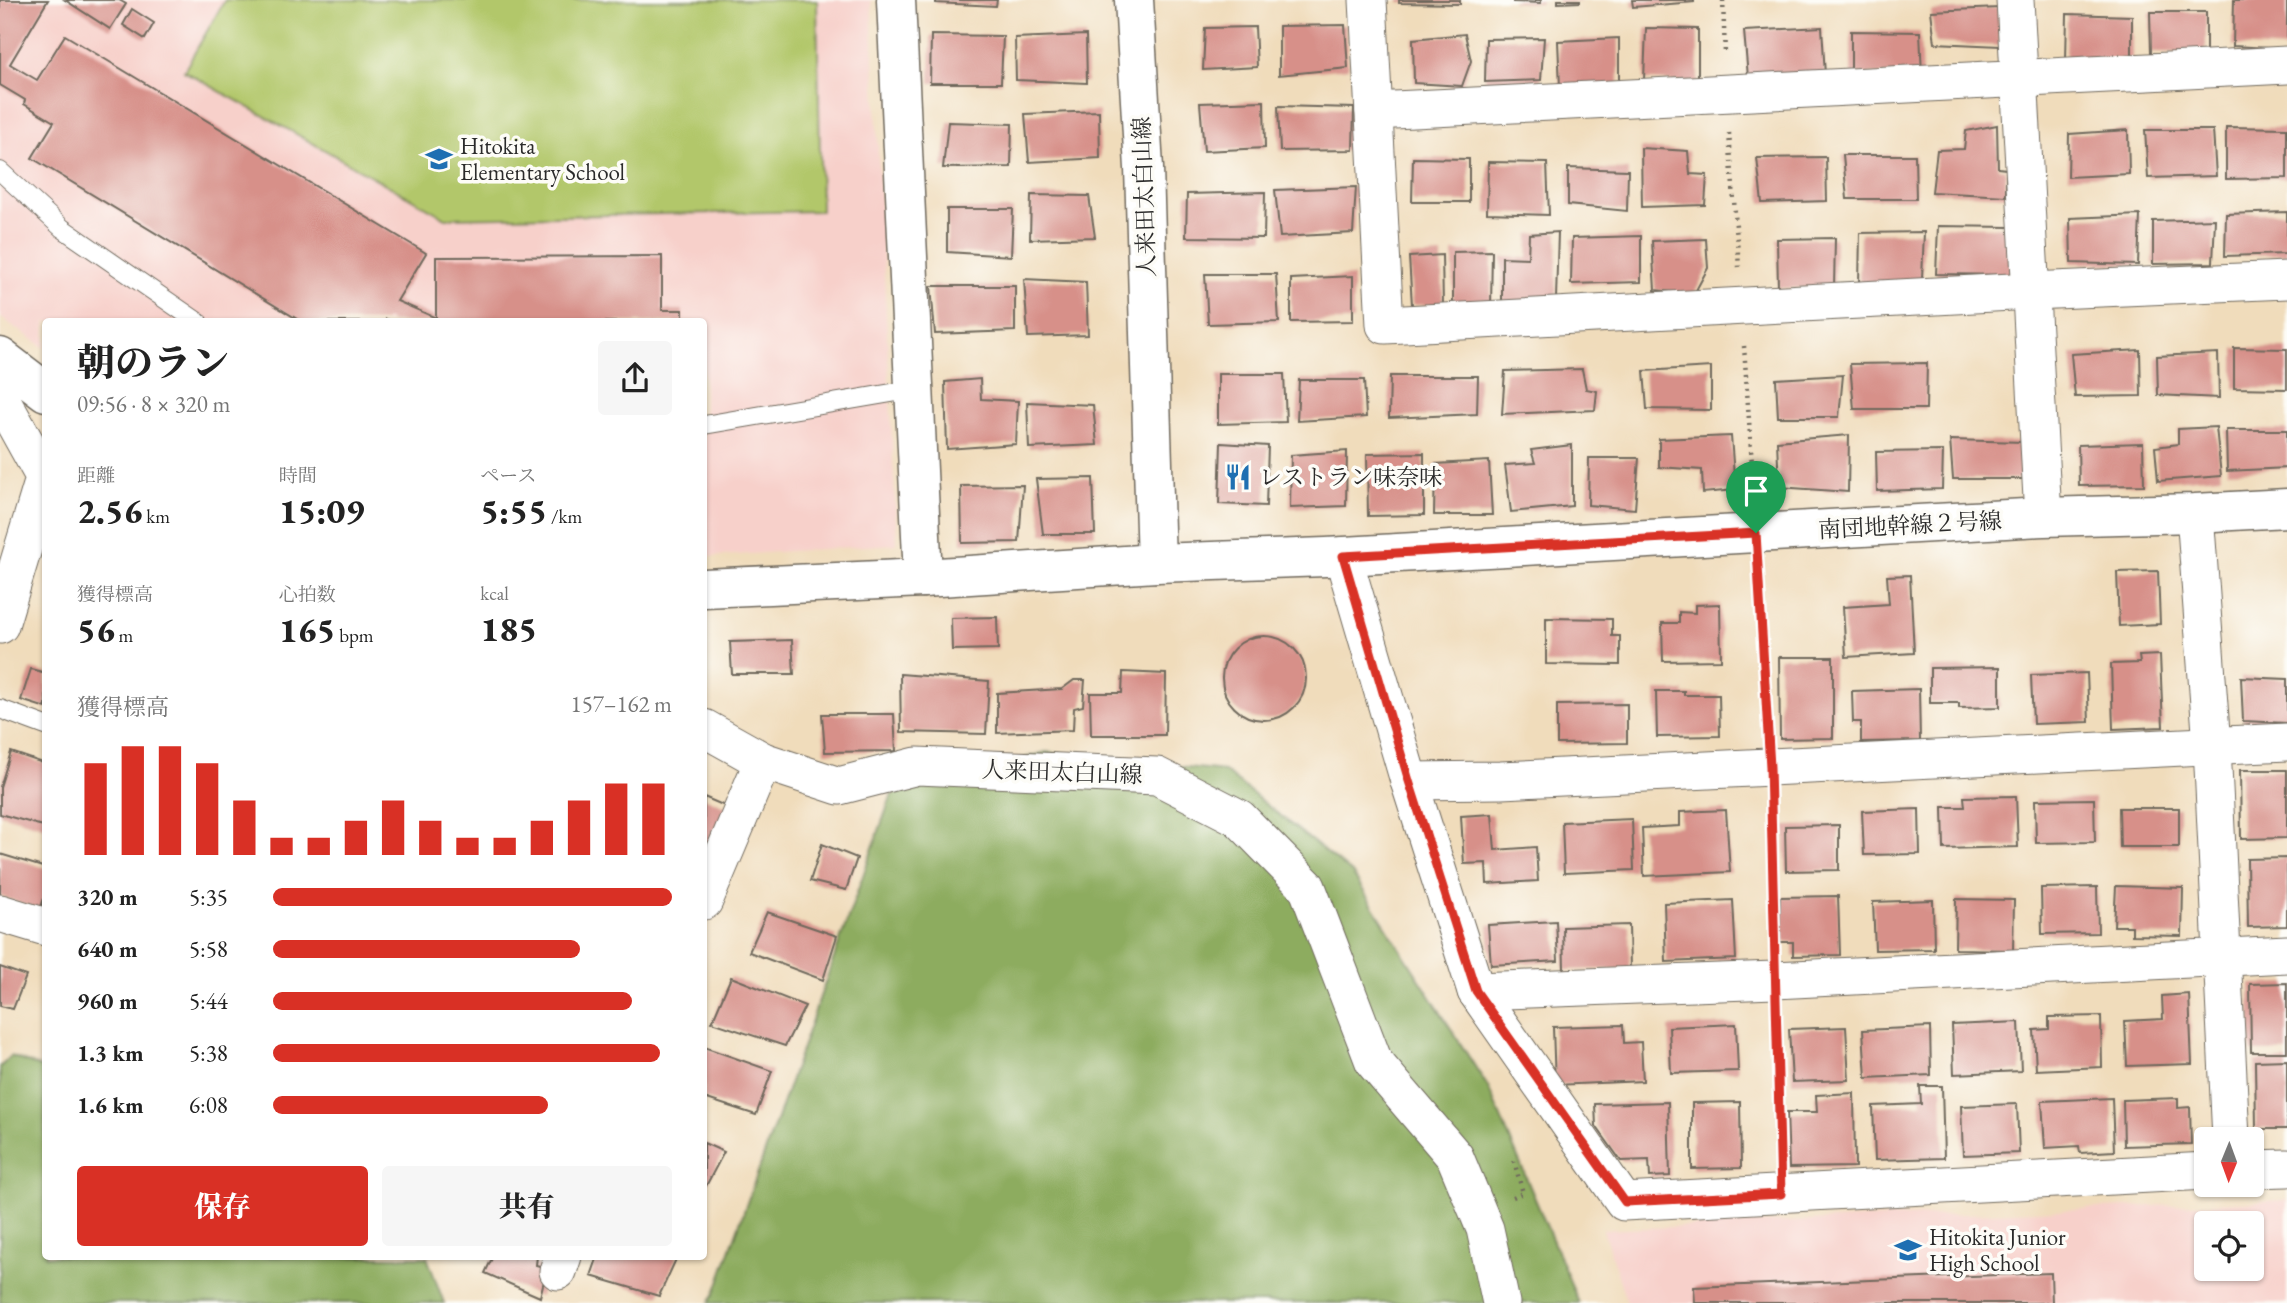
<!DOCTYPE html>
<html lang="ja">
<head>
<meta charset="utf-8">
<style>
  body { margin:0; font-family:"EB Garamond","Noto Serif JP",serif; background:#f6f6f6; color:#222; height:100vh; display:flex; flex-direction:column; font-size:26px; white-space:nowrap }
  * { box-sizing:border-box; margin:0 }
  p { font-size:23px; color:#767676 }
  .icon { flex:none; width:38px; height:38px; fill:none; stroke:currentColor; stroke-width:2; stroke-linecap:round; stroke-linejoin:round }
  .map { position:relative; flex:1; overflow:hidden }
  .details { position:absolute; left:42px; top:318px; width:665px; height:942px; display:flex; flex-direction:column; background:#fff; border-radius:7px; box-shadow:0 2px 5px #0004 }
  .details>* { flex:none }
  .needle { width:46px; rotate:181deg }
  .fabs { position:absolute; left:2194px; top:1127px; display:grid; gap:14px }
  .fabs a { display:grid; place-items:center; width:70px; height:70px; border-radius:7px; background:#fff; box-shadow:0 2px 5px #0004; font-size:35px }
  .pin { position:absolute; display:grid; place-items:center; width:60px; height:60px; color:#fff; margin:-72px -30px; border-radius:50% 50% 50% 0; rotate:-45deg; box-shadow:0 0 7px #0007 }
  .pin .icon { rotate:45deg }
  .round { display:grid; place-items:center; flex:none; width:74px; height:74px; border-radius:7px; background:#f6f6f6 }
  .headline { display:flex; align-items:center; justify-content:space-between; height:119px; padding:0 35px }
  h1 { font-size:38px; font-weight:800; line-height:52px }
  .metrics { display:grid; grid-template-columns:repeat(3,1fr); gap:10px; height:119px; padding:7px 35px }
  .metrics div { display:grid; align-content:center }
  .metrics b { font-size:35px; font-weight:800 }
  .metrics small { font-size:19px; font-weight:400 }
  .metrics p { font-size:19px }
  .chart { height:196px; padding:14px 35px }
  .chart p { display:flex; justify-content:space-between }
  .chart svg { width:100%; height:126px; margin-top:7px; stroke:#d93025; stroke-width:6 }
  .primary-button { display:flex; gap:14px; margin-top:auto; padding:14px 35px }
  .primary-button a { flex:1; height:80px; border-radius:7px; background:#d93025; color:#fff; font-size:28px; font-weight:800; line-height:80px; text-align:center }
  .primary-button a+a { background:#f6f6f6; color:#222 }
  ul { padding:0 35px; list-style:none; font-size:23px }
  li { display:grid; grid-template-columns:112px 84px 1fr; align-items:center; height:52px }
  li i { height:18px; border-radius:9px; background:#d93025 }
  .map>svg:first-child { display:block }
  .built { fill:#f7d0ca; fill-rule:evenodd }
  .green { fill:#b2c76b; stroke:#6e794b; stroke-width:2 }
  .forest { fill:#8dac5f; stroke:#5c6c45; stroke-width:2 }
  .building { fill:#d79089 }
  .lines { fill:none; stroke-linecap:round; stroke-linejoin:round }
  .lane-casing { stroke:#70695d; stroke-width:20 }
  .street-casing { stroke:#70695d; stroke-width:39 }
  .secondary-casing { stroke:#70695d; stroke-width:41 }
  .path { stroke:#70695d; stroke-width:4.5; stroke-dasharray:2 5; stroke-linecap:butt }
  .lane { stroke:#fff; stroke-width:18 }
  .street { stroke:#fff; stroke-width:37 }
  .secondary { stroke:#fff; stroke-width:38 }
  .route-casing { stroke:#fff; stroke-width:14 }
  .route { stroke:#d93025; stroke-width:9 }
  .labels { text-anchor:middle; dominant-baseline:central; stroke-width:7; stroke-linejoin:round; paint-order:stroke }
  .poi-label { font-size:23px; fill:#2b2b2b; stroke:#fdfcf7; text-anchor:start }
  .street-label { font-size:23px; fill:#2b2b2b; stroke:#fdfcf7 }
</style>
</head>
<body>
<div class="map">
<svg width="2287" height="1303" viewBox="0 0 2287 1303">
  <rect width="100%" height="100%" fill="#fdfcf7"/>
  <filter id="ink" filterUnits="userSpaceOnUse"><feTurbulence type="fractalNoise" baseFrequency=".0143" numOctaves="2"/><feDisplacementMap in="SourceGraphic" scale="14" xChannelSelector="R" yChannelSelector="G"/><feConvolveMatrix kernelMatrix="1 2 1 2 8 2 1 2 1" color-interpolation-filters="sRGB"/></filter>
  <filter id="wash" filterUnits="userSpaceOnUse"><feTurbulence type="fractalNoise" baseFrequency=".00686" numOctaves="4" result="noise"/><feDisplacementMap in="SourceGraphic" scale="28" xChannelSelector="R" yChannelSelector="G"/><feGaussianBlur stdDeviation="1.57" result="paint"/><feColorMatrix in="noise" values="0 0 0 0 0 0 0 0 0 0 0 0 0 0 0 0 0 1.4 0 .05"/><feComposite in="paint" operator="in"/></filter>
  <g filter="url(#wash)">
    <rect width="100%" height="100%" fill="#f0dcbb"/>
    <g class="built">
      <polygon points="0,0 871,0 897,544 704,557 704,322 46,322 45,348 0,317"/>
      <path d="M 2287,1200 L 2287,1303 L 1627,1303 L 1603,1230 ZM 2207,1223 L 2252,1223 L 2252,1269 L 2207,1269 Z"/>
    </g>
    <polygon class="green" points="225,0 817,0 821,211 446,218 184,71"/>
    <g class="forest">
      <polygon points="1046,752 1224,771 1352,873 1488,1087 1579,1303 709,1303 715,1293 892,794"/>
      <polygon points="11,1056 45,1069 46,1256 427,1257 444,1303 0,1303 0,1067"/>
    </g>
    <g id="blocks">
      <g class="building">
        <polygon points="0,0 48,0 10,64 37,80 65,35 426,253 397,301 436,318 436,257 662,256 662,310 683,310 683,322 392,322 386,319 384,322 302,322 32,158 54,122 24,104 25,100 0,85"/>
        <polygon points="65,0 119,0 126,4 110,29"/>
        <polygon points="936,0 997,0 996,6 936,3"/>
        <polygon points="1399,0 1460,0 1460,4 1399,3"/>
        <polygon points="1513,0 1541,0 1541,3 1513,2"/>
        <polygon points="1558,0 1580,0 1580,2 1558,3"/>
        <polygon points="1632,0 1694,0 1694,2 1633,7"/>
        <polygon points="2234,0 2287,0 2287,49 2233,46"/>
        <polygon points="1999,8 2000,46 1935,43 1931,11"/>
        <polygon points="132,9 154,23 145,39 123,25"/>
        <polygon points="2150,12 2206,12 2206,54 2151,53"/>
        <polygon points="2067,14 2132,16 2132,59 2066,61"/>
        <polygon points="1345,25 1348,68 1279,75 1279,26"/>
        <polygon points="1255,27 1257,67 1203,70 1205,28"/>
        <polygon points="1822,27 1825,75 1748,77 1744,31"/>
        <polygon points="1646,28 1698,29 1698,83 1644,80"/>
        <polygon points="1851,31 1920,32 1922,75 1851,74"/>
        <polygon points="1465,34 1471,61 1462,86 1414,83 1413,39"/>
        <polygon points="931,35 1003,36 1001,83 930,83"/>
        <polygon points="1086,35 1087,83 1016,80 1015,38"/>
        <polygon points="1544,38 1541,80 1485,82 1486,39"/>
        <polygon points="1619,38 1619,85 1560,87 1558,41"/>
        <polygon points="1264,101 1265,148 1204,151 1200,103"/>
        <polygon points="1278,106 1354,108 1353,150 1280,151"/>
        <polygon points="1099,111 1100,158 1029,162 1025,114"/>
        <polygon points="948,122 1012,124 1011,167 943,168"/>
        <polygon points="1997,125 1998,168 2006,169 2006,196 1932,192 1937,150 1964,149 1966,131"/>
        <polygon points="2226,127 2287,128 2287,178 2226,179"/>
        <polygon points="2128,130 2129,174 2068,177 2069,134"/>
        <polygon points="2145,130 2213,130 2216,176 2148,178"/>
        <polygon points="1641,148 1688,151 1690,174 1707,175 1705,205 1642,207"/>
        <polygon points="1843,155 1915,155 1916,199 1847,199"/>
        <polygon points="1826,157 1827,201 1762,203 1757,158"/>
        <polygon points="1413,158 1469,159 1469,202 1412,202"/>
        <polygon points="1488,162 1547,163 1549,215 1487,213"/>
        <polygon points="1568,168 1628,170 1627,211 1568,205"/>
        <polygon points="1356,187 1353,233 1280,237 1275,190"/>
        <polygon points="1265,192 1264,238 1186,237 1187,194"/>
        <polygon points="1031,195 1089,196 1095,237 1030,239"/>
        <polygon points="947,209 1013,209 1011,256 947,252"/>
        <polygon points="2287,212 2287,254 2225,256 2226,214"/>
        <polygon points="2140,215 2138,265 2071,263 2070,218"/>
        <polygon points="2215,219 2213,263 2153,264 2153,221"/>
        <polygon points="1938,226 2011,227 2012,275 1936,274"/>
        <polygon points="1558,232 1556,299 1502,305 1502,257 1528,258 1529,234"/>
        <polygon points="1924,232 1922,279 1859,285 1860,233"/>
        <polygon points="1641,236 1641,282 1571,284 1572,238"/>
        <polygon points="1835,238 1834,288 1778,288 1777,239"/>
        <polygon points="1706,239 1708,268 1694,294 1655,290 1652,241"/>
        <polygon points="1492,251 1491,306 1453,306 1453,252"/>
        <polygon points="1442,255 1443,305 1412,305 1409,257"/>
        <polygon points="1205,274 1276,274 1279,322 1208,324"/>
        <polygon points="1353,276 1353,321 1291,322 1291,279"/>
        <polygon points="1024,279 1086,282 1088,335 1028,337"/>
        <polygon points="931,286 1015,286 1015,331 935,334"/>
        <polygon points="2234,348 2287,349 2287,389 2234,388"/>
        <polygon points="2140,350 2141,396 2075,397 2071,354"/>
        <polygon points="2218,353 2219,398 2158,395 2157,356"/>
        <polygon points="1927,363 1926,409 1854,409 1850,364"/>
        <polygon points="1711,367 1711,410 1647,409 1644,371"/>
        <polygon points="1582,369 1586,389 1597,391 1595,410 1502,414 1505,371"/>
        <polygon points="1218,374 1284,374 1286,422 1218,424"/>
        <polygon points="1843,375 1839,417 1778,417 1776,379"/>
        <polygon points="1390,376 1478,376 1477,414 1389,418"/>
        <polygon points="980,379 981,399 1018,401 1016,444 947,449 945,382"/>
        <polygon points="1299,380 1364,380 1366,417 1297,421"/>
        <polygon points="1027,402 1093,405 1097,445 1029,448"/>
        <polygon points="2216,427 2221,476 2158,481 2155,447 2178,444 2178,429"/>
        <polygon points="2226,430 2287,430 2287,468 2227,471"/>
        <polygon points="1849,435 1848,492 1779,487 1777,441"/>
        <polygon points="1731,436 1735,490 1703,493 1702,470 1659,467 1659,439"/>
        <polygon points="1950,440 2024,442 2025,479 1953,479"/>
        <polygon points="1221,443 1268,446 1266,506 1219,504"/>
        <polygon points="2143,443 2144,485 2079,486 2078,445"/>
        <polygon points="1572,445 1572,506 1511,512 1505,465 1535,463 1531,450"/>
        <polygon points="1347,451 1346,506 1290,508 1291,455"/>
        <polygon points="1943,451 1942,489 1877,491 1876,452"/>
        <polygon points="1424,453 1424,515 1368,516 1367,454"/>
        <polygon points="1589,458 1639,458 1635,509 1588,505"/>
        <polygon points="1489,461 1492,515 1434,515 1435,464"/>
        <polygon points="1093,478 1095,534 1043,534 1036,479"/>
        <polygon points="1023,485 1019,542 962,543 961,486"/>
        <polygon points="2158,571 2160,624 2119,626 2117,572"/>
        <polygon points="1910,575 1914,653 1846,657 1843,607 1889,604 1887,576"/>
        <polygon points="1720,604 1721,660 1663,661 1662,623 1679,623 1679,612 1695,613 1695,605"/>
        <polygon points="997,617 998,649 952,650 951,618"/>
        <polygon points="1546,618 1612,619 1612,636 1620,636 1620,665 1546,664"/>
        <circle cx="1264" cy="678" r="42"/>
        <polygon points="792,640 794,674 732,674 730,642"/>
        <polygon points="2160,655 2163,727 2113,729 2111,664 2140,663 2139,656"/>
        <polygon points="1779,657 1833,657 1833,738 1780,739"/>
        <polygon points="2000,667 2000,707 1959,708 1959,703 1930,703 1930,668"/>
        <polygon points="31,669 46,673 46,708 21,700"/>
        <polygon points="1123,672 1166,674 1165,735 1091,735 1090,693 1122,693"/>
        <polygon points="2087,673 2089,722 2033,724 2031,675"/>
        <polygon points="900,674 989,681 986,734 901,732"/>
        <polygon points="2241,677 2287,679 2287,723 2243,721"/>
        <polygon points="1074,680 1085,680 1083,706 1074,708 1073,730 997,733 997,693 1062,689"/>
        <polygon points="1919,689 1920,741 1861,742 1861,722 1853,722 1852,691"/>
        <polygon points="1656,691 1684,691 1684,695 1719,695 1720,736 1657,737"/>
        <polygon points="1627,704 1627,743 1557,744 1557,705"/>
        <polygon points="822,714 894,714 896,751 825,752"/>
        <polygon points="11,752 46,764 46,827 0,814 0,787"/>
        <polygon points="2240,770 2287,770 2287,838 2241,839"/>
        <polygon points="2016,796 2018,847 1944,849 1943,807 1965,807 1964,797"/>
        <polygon points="704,797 732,809 715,845 704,842"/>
        <polygon points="2094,799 2095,842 2036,843 2035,800"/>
        <polygon points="2119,808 2179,808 2179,847 2120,847"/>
        <polygon points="1919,809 1920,854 1864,855 1862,811"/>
        <polygon points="1726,810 1730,872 1644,876 1642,828 1680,826 1680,812"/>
        <polygon points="1492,814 1495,850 1536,847 1538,881 1487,884 1486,863 1464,864 1461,816"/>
        <polygon points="1632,819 1634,870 1564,873 1562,822"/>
        <polygon points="1839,825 1839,870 1786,871 1785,826"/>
        <polygon points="822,844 857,858 846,890 810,881"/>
        <polygon points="0,854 46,868 46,892 40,910 0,896"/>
        <polygon points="2287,858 2287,926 2248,927 2247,859"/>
        <polygon points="2116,886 2183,888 2182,936 2132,935 2132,926 2114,926"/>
        <polygon points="2097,887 2098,933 2042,934 2041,888"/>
        <polygon points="1838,896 1840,955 1793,956 1793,942 1780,942 1780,897"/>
        <polygon points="1956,899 2014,900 2013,950 1955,949"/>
        <polygon points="1733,900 1736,959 1666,962 1664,903"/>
        <polygon points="1933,900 1934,949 1875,950 1873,902"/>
        <polygon points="767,912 837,936 823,980 749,952"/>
        <polygon points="1556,921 1558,961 1491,965 1488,925"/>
        <polygon points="1629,925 1630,969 1564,970 1563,927"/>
        <polygon points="0,967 26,976 13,1009 0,1006"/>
        <polygon points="731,977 805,1006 785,1046 712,1022"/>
        <polygon points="2287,983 2287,1052 2251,1052 2250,984"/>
        <polygon points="2189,994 2192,1064 2127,1066 2125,1021 2163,1019 2162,996"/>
        <polygon points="2101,1016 2102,1067 2036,1070 2034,1030 2049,1029 2049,1017"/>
        <polygon points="2019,1022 2021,1071 1954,1074 1952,1025"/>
        <polygon points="1736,1024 1738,1071 1671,1073 1669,1027"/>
        <polygon points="1623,1025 1624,1043 1641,1042 1643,1081 1555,1085 1553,1027"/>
        <polygon points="1846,1027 1849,1080 1792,1082 1789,1029"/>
        <polygon points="1930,1027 1931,1075 1866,1078 1863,1030"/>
        <polygon points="704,1047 772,1071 756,1115 704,1098"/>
        <polygon points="2287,1060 2287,1129 2256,1129 2255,1061"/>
        <polygon points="1920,1086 1942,1086 1944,1158 1875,1160 1873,1106 1921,1104"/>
        <polygon points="1854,1093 1855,1167 1789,1168 1787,1112 1817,1112 1816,1095"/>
        <polygon points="2112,1098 2114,1151 2080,1153 2079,1146 2045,1148 2042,1101"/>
        <polygon points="2178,1098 2178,1108 2190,1107 2191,1144 2124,1146 2123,1100"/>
        <polygon points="1668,1102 1670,1176 1650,1177 1649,1160 1621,1161 1596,1126 1595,1104"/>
        <polygon points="1740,1102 1741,1168 1692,1169 1692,1103"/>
        <polygon points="2017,1104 2019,1153 1963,1155 1961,1106"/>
        <polygon points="704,1143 724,1152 706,1186 704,1185"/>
        <polygon points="493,1256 537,1256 536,1265 547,1268 540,1297 485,1273"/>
        <polygon points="598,1256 675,1256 677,1257 659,1296 591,1276"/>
        <polygon points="2051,1273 2052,1303 1695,1303 1694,1287"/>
      </g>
    </g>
  </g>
  <g filter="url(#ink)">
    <use href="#blocks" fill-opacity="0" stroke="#70695d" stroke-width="2"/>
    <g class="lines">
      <g class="lane-casing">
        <g id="lane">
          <polyline points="0,171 62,228 198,322"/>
          <polyline points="704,425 915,389"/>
          <polyline points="0,709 46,726"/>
        </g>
      </g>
      <g class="street-casing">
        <g id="street">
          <polyline points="1368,0 1385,325 2031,291 2287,280"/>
          <polyline points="2015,0 2043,517"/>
          <polyline points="1374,111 2287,65"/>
          <polyline points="0,397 46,480"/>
          <polyline points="2195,513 2212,746 2231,1139"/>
          <polyline points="1343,556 1409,781 1476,991 1624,1202 2207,1171"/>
          <polyline points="0,625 44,479"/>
          <polyline points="704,728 763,761 839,786 917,766 1157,776 1239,818 1307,887 1374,1062 1455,1157 1485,1229 1501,1303"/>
          <polyline points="1409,781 1501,780 2287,742"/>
          <polyline points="704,901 763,761"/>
          <polyline points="0,913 46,927"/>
          <polyline points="1476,991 1775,980 2287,954"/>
          <polyline points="2252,1169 2287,1168"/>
          <polyline points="558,1271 563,1256"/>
        </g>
      </g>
      <g class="secondary-casing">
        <g id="secondary">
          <polyline points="896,0 923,578"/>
          <polyline points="1134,0 1144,168 1156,563"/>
          <polyline points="0,357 46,392"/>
          <polyline points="704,588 923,578 1156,563 1326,557 2043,517 2195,513 2287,508"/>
        </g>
      </g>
      <g class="path">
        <polyline points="1723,0 1725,54"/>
        <polyline points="1729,133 1739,267"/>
        <polyline points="1744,346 1754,494"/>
        <polyline points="1758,573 1767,728"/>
        <polyline points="1771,807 1774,942"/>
        <polyline points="1776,1017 1780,1155"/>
        <polyline points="1513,1197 1523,1193 1514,1161"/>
      </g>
      <use href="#lane" class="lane"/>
      <use href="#street" class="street"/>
      <use href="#secondary" class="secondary"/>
    </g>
  </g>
  <g class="lines" filter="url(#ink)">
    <g class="route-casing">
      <polygon id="route" points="1756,533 1770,767 1781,1194 1625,1202 1476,991 1409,781 1343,556"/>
    </g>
    <use href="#route" class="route"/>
  </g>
  <defs>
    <g id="school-bare" transform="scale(2.1)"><path d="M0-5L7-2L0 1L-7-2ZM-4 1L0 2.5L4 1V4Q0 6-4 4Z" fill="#1f6fb2" stroke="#fdfcf7" stroke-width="2.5" paint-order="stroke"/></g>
    <g id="restaurant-bare" transform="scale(2.1)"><path d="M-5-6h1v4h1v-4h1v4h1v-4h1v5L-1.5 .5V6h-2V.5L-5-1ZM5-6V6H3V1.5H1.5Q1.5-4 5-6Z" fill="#1f6fb2" stroke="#fdfcf7" stroke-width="2.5" paint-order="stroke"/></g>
  </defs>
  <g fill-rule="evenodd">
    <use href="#school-bare" x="439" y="159"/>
    <use href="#restaurant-bare" x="1238" y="477"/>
    <use href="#school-bare" x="1908" y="1250"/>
  </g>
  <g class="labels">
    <g class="poi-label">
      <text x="460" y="146">Hitokita<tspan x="460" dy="26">Elementary School</tspan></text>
      <text x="1259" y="477">レストラン味奈味</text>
      <text x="1929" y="1237">Hitokita Junior<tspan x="1929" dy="26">High School</tspan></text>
    </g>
    <g class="street-label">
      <text transform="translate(1144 197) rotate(-92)">人来田太白山線</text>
      <text transform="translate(1910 525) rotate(-3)">南団地幹線２号線</text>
      <text transform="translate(1062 772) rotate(2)">人来田太白山線</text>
    </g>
  </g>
</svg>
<div class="fabs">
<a><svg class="needle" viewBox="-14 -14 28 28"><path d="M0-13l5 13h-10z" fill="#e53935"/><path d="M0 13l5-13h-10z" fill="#767676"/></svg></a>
<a><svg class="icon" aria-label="locate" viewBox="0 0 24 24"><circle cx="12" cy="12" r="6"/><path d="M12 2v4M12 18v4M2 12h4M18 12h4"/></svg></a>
</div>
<div class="pin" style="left:1756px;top:533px;background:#1e9e55"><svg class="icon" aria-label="arrive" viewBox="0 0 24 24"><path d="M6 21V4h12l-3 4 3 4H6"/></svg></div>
<section class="details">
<div class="headline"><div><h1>朝のラン</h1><p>09:56 · 8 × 320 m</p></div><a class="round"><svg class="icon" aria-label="share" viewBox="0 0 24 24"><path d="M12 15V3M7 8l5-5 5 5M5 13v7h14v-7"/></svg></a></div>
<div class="metrics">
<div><p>距離</p><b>2.56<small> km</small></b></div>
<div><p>時間</p><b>15:09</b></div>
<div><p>ペース</p><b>5:55<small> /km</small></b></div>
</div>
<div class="metrics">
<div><p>獲得標高</p><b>56<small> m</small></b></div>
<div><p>心拍数</p><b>165<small> bpm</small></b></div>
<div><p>kcal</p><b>185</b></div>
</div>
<div class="chart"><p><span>獲得標高</span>157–162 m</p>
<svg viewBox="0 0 160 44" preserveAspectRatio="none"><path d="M5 44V12M15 44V6M25 44V6M35 44V12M45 44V25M55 44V38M65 44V38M75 44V32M85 44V25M95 44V32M105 44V38M115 44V38M125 44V32M135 44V25M145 44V19M155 44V19"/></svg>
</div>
<ul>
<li><b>320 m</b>5:35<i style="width:100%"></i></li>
<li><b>640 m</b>5:58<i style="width:77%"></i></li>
<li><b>960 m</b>5:44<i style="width:90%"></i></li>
<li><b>1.3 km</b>5:38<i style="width:97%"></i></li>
<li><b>1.6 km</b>6:08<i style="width:69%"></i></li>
</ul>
<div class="primary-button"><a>保存</a><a>共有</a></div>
</section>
</div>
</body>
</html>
